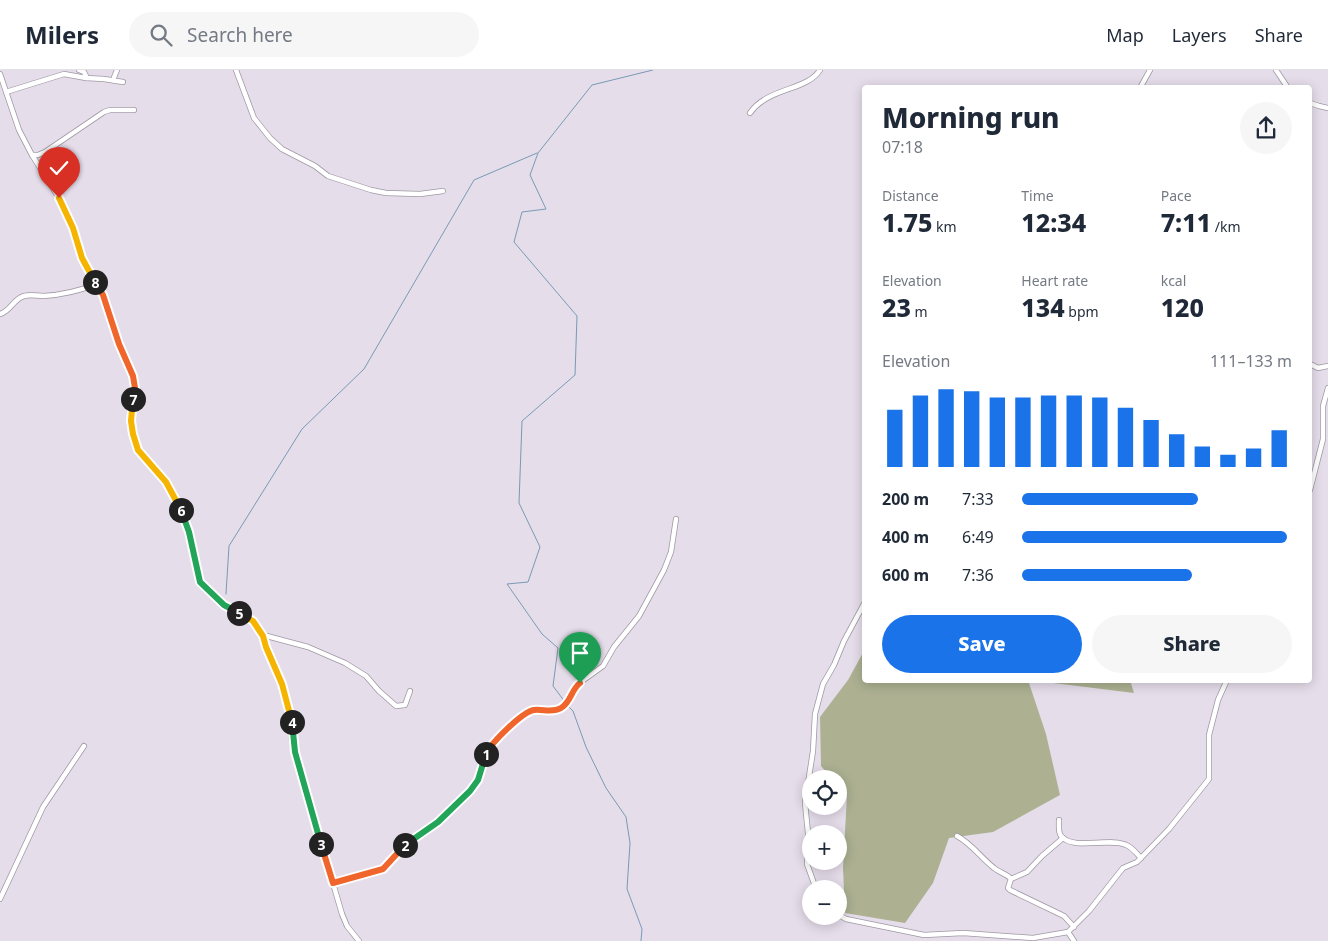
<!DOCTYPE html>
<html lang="en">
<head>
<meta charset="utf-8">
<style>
  body { margin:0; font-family:"Noto Sans",sans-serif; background:#f6f6f7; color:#1f2937; height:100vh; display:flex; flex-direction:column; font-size:19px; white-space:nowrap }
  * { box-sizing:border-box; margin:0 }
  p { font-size:16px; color:#747a83 }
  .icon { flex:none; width:28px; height:28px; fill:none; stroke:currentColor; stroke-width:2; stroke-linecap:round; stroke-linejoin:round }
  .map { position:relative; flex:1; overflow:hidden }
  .side { position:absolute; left:862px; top:15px; width:450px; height:598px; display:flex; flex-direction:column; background:#fff; border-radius:5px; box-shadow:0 2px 12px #0003 }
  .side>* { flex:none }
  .buttons { position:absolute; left:802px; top:700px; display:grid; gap:10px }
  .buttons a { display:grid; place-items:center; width:45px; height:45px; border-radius:50%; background:#fff; box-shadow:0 2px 12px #0003; font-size:25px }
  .pin { position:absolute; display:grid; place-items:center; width:42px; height:42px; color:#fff; margin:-51px -21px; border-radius:50% 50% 50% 0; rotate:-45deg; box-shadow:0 0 5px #0007 }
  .pin .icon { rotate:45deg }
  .km { position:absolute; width:25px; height:25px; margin:-12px; border-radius:50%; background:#222; color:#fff; font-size:14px; line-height:25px; text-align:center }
  .round { display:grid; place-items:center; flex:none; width:52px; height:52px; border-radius:26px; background:#f6f6f7 }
  .head { display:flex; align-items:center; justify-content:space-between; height:85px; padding:0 20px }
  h1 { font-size:28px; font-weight:800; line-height:38px }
  .figures { display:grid; grid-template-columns:repeat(3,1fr); gap:8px; height:85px; padding:5px 20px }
  .figures div { display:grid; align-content:center }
  .figures b { font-size:25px; font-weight:800 }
  .figures small { font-size:14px; font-weight:400 }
  .figures p { font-size:14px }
  .chart { height:140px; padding:10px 20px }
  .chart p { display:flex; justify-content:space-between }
  .chart svg { width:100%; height:90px; margin-top:5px; stroke:#1a73e8; stroke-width:6 }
  .primary-button { display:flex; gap:10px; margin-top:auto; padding:10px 20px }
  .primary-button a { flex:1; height:58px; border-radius:30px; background:#1a73e8; color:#fff; font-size:20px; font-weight:800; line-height:58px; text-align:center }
  .primary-button a+a { background:#f6f6f7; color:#1f2937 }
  ul { padding:0 20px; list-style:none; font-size:16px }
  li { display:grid; grid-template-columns:80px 60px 1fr; align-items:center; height:38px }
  li i { height:12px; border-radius:6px; background:#1a73e8 }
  header { display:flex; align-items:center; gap:30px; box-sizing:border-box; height:70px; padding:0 25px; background:#fff; border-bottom:1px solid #e0e1e3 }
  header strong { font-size:24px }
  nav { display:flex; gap:28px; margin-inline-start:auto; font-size:18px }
  .search { width:350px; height:45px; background:#f6f6f7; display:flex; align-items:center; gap:12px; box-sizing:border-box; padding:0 18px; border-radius:28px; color:#747a83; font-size:19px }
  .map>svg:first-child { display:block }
  .green { fill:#adb192 }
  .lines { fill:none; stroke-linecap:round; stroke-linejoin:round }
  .stream { stroke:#799ab5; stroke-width:1 }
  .street-casing { stroke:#9f98a4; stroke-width:6 }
  .street { stroke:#fff; stroke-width:4.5 }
  .split-1-casing { stroke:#fff; stroke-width:10 }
  .split-2-casing { stroke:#fff; stroke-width:10 }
  .split-3-casing { stroke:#fff; stroke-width:10 }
  .split-4-casing { stroke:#fff; stroke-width:10 }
  .split-5-casing { stroke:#fff; stroke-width:10 }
  .split-6-casing { stroke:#fff; stroke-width:10 }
  .split-7-casing { stroke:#fff; stroke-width:10 }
  .split-8-casing { stroke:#fff; stroke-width:10 }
  .split-9-casing { stroke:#fff; stroke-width:10 }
  .split-1 { stroke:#f0652b; stroke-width:6 }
  .split-2 { stroke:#22a559; stroke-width:6 }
  .split-3 { stroke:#f0652b; stroke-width:6 }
  .split-4 { stroke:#22a559; stroke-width:6 }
  .split-5 { stroke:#f5b400; stroke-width:6 }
  .split-6 { stroke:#22a559; stroke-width:6 }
  .split-7 { stroke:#f5b400; stroke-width:6 }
  .split-8 { stroke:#f0652b; stroke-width:6 }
  .split-9 { stroke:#f5b400; stroke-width:6 }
</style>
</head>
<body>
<header>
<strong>Milers</strong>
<div class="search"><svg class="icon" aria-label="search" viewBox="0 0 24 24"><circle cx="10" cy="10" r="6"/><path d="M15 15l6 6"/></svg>Search here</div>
<nav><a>Map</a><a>Layers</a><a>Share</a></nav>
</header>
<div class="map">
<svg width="1328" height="871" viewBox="0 0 1328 871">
  <rect width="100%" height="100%" fill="#e5ddea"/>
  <g class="green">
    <polygon points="865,579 865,610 1028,610 1046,664 1060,725 993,762 949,768 933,813 905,853 845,843 843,798 847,725 839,716 839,709 832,709 821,696 820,647 848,610"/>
    <polygon points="1029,610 1130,610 1134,623"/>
  </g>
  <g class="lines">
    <g class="stream">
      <polyline points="226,524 229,476 302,359 364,299 474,110 537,83"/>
      <polyline points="565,632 553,616 558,578 542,564 507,514 528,512 540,477 519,433 522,351 575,305 577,246 514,172 522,142 546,139 530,105 538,83 592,15 653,0"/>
      <polyline points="567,635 573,641 586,677 606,718 626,747 630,773 627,819 642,859 641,871"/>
    </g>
    <g class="street-casing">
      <g id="street">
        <polyline points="79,0 84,2 87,8"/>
        <polyline points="236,0 254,48 270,68 282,79 315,96 328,106 371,120 386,123 420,124 443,121"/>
        <polyline points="1276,0 1288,18"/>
        <polyline points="0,4 19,60 32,85 59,128 73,158 85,194 103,225 119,275 133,306 135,318 131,351 133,364 138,380 166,412 182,441 189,462 199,512 224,535 253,551 263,565 265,577 277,602 289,638 292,672 298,694 342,844 347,856 359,871"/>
        <polyline points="113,10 117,0"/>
        <polyline points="1140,18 1150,0"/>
        <polyline points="6,22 64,4 86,8 104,9 123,12"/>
        <polyline points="1310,33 1319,36 1328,38"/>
        <path d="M 750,43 C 768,17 807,21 820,0"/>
        <polyline points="32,85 38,85 45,82 104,42 110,40 134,40"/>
        <path d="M 0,244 C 11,241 13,229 24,226 C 30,224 37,226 43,226 C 62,225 79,221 96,214"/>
        <polyline points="1310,294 1318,298 1328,296"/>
        <polyline points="1310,420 1323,369 1323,336 1328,318"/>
        <polyline points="263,565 308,577 345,593 366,606 379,621 396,636 405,635 410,621"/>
        <path d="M 1059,750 C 1059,755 1058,762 1061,766 C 1073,781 1111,767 1126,775 C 1132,777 1137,784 1141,788"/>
        <path d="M 957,766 C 972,774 981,788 994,798 C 1000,803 1007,804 1011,809 L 1008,818 L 1010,820 L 1064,846 L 1074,857"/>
        <polyline points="1011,809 1027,802 1042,786 1063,768"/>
        <polyline points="333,813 380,800 386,797 402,778 438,752 470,721 478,710 487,681 518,649 531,641 552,640 560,638 569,631 575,616 603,596 614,577 639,546 664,500 671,482 676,449"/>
        <polyline points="816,819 807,794 809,773 805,733 813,681 815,644 823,614 834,595 844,571 865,532"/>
        <polyline points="0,829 43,737 84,676"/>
        <polyline points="839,845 846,849 924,865 963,863 1033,868 1068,862"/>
        <polyline points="1074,871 1068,862 1089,841 1123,798 1137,792 1169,759 1209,709 1209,665 1218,630 1227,610"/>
      </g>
    </g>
    <use href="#street" class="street"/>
  </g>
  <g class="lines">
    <g class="split-1-casing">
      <path id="split-1" d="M 486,684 C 491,673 522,642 534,640 C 543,639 553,643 561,638 C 571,632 571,620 580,613"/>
    </g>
    <g class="split-2-casing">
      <polyline id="split-2" points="405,775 438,752 470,721 478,710 486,684"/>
    </g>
    <g class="split-3-casing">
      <polyline id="split-3" points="321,774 333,813 383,799 405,775"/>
    </g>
    <g class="split-4-casing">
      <polyline id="split-4" points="292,652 295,682 321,774"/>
    </g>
    <g class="split-5-casing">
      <polyline id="split-5" points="239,543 253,551 263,566 266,577 282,614 292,652"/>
    </g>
    <g class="split-6-casing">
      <polyline id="split-6" points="181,440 189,462 200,512 224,535 239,543"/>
    </g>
    <g class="split-7-casing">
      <polyline id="split-7" points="133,329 131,351 133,364 138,380 166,412 181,440"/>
    </g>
    <g class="split-8-casing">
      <polyline id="split-8" points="95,212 103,225 119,274 133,306 135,318 133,329"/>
    </g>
    <g class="split-9-casing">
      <polyline id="split-9" points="59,128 73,158 82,188 95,212"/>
    </g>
    <use href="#split-1" class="split-1"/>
    <use href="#split-2" class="split-2"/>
    <use href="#split-3" class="split-3"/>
    <use href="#split-4" class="split-4"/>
    <use href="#split-5" class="split-5"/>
    <use href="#split-6" class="split-6"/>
    <use href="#split-7" class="split-7"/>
    <use href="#split-8" class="split-8"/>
    <use href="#split-9" class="split-9"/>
  </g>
</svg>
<div class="buttons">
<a><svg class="icon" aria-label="locate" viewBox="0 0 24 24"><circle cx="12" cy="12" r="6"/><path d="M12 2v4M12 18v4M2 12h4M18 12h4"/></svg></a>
<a>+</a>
<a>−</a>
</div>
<div class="pin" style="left:580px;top:613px;background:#1e9e55"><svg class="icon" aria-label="arrive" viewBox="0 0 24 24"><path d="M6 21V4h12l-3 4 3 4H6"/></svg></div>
<div class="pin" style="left:59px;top:128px;background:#d93025"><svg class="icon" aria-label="check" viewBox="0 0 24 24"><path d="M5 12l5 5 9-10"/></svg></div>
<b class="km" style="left:486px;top:684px">1</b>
<b class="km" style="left:405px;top:775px">2</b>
<b class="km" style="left:321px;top:774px">3</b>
<b class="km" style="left:292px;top:652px">4</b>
<b class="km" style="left:239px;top:543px">5</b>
<b class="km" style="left:181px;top:440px">6</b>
<b class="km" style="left:133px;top:329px">7</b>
<b class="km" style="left:95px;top:212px">8</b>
<section class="side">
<div class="head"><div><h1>Morning run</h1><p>07:18</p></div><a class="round"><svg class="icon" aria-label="share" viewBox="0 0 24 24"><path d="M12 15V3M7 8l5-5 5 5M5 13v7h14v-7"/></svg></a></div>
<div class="figures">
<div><p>Distance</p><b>1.75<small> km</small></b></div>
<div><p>Time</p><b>12:34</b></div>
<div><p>Pace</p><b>7:11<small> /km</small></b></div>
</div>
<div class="figures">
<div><p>Elevation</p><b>23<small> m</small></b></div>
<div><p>Heart rate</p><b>134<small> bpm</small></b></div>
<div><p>kcal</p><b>120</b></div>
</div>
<div class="chart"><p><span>Elevation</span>111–133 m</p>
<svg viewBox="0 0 160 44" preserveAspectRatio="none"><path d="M5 44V16M15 44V9M25 44V6M35 44V7M45 44V10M55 44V10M65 44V9M75 44V9M85 44V10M95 44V15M105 44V21M115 44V28M125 44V34M135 44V38M145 44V35M155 44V26"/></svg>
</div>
<ul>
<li><b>200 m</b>7:33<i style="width:65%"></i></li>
<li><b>400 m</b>6:49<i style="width:98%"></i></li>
<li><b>600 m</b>7:36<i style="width:63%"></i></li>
</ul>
<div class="primary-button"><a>Save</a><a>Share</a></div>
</section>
</div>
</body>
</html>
